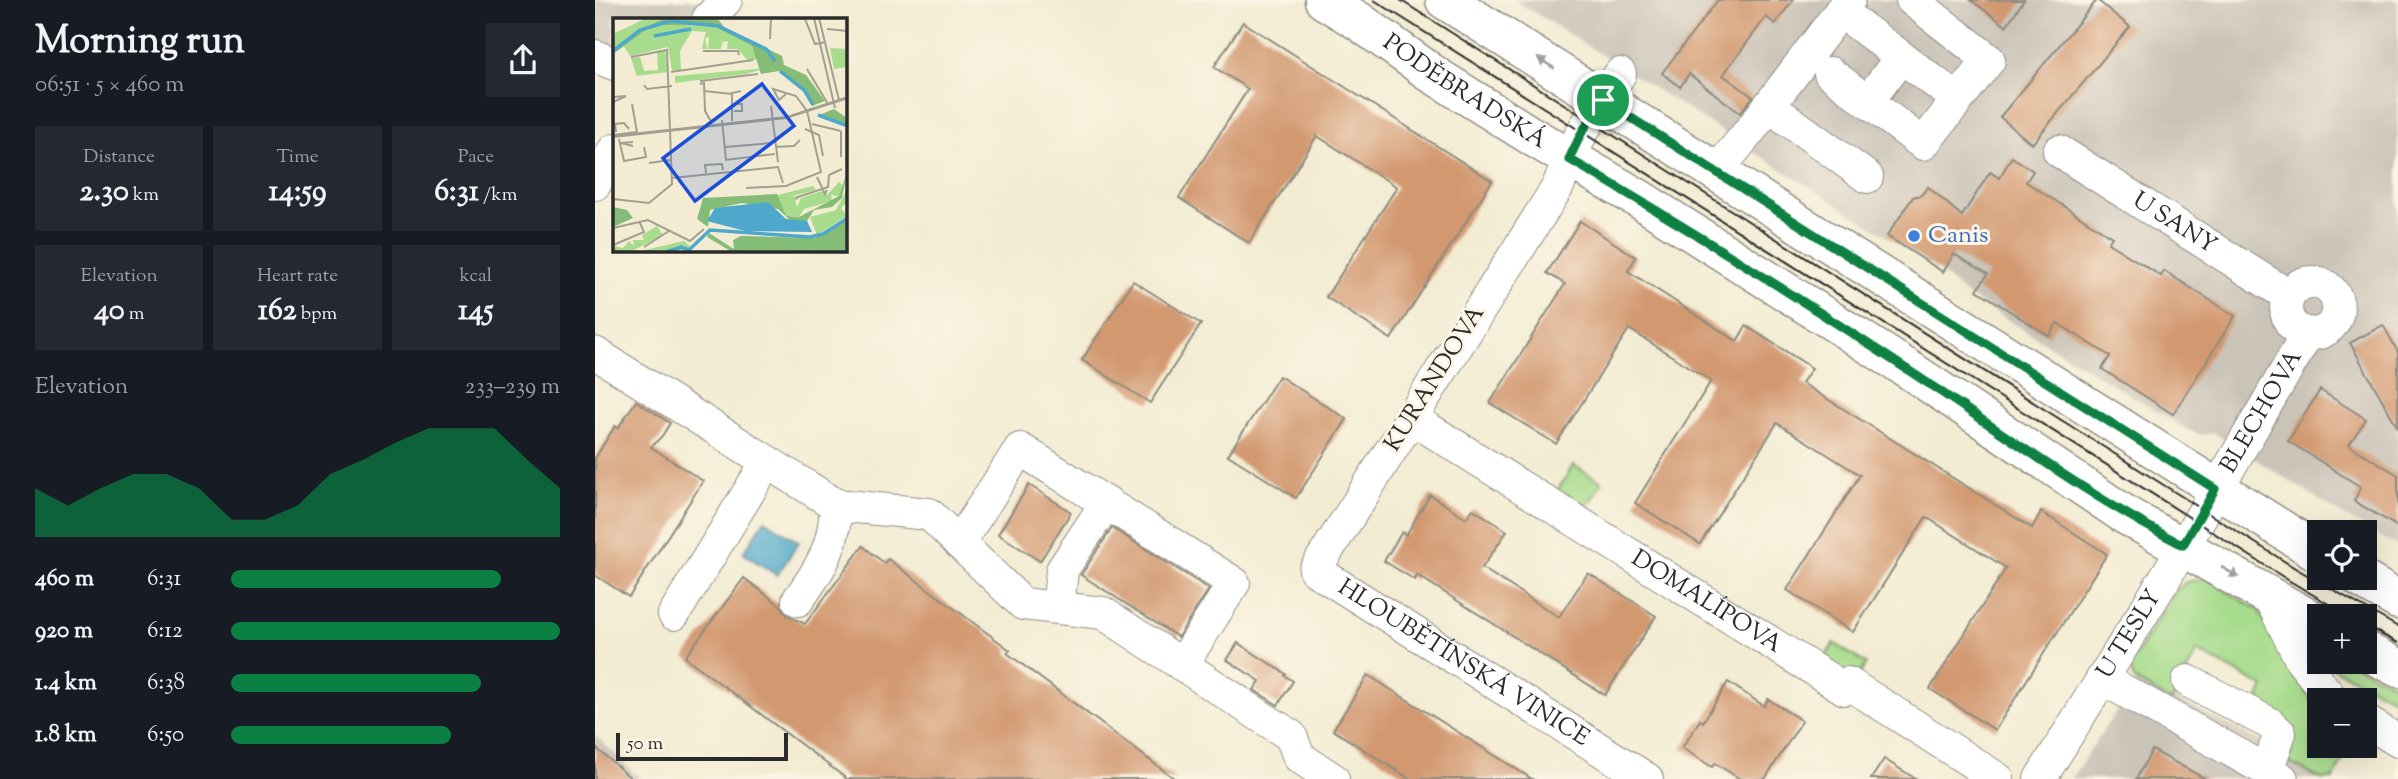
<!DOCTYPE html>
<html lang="en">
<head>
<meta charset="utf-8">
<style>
  body { margin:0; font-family:"Sorts Mill Goudy",serif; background:#242831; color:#f1f3f6; height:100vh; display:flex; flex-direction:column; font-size:26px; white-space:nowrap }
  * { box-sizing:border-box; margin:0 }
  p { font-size:23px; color:#9ea1a6 }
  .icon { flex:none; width:38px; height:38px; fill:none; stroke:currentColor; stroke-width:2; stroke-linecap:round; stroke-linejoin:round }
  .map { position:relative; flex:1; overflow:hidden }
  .panel { display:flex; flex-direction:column; background:#171b24; width:595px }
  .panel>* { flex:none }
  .fabs { position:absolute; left:1712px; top:520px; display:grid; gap:14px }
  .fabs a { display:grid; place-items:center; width:70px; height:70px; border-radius:0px; background:#171b24; box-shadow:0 7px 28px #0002; font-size:35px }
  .scale { position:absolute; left:21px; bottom:18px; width:172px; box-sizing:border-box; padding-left:7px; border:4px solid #2b2b2b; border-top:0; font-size:19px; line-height:24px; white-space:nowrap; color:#2b2b2b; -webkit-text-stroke:5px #fcf5e5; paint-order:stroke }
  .pin { position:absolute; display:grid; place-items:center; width:60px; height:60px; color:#fff; margin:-30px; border:4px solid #fff; border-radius:50%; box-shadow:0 2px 7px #0007 }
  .round { display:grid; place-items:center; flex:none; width:74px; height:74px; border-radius:0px; background:#242831 }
  .summary { display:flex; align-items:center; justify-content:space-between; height:119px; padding:0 35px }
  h1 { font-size:38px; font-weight:800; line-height:52px }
  .metrics { display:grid; grid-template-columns:repeat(3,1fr); gap:10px; height:119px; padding:7px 35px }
  .metrics div { display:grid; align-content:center; border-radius:0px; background:#242831; text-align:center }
  .metrics b { font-size:30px; font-weight:800 }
  .metrics small { font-size:19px; font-weight:400 }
  .metrics p { font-size:19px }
  .chart { height:196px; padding:14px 35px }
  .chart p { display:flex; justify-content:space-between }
  .chart svg { width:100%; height:126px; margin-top:7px; fill:#0b8043; opacity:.7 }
  ul { padding:0 35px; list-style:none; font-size:23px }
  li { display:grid; grid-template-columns:112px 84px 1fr; align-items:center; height:52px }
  li i { height:18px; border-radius:9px; background:#0b8043 }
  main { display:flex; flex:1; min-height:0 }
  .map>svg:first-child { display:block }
  .industrial { fill:#cac3b8 }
  .green { fill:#a7dc8d; stroke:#69845c; stroke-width:2 }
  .water { fill:#4da8cb; stroke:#3c6a7b; stroke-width:2 }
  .building { fill:#d29870 }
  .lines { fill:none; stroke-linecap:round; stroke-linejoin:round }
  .minor-casing { stroke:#8f8c7f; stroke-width:34 }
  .major-casing { stroke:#8f8c7f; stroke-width:41 }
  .minor { stroke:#fff; stroke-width:32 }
  .major { stroke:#fff; stroke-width:38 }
  .tram { stroke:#2b2b2b; stroke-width:2 }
  .oneway { fill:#a0a0a0 }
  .route-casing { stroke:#fff; stroke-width:14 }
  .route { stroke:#0b8043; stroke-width:9 }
  .shop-dot { fill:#3f7fe0; stroke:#fcf5e5; stroke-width:2.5 }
  .labels { text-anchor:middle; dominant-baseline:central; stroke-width:6; stroke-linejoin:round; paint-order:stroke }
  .street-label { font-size:24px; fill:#2b2b2b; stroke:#fcf5e5 }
  .shop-label { font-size:24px; fill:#366cbe; stroke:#fcf5e5; text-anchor:start }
  .inset-river { fill:none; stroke:#4da8cb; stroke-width:3.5 }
  .inset-road { fill:none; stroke:#a39f90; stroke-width:2 }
  .view { fill:#1d4ed8; fill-opacity:0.15; stroke:#1d4ed8; stroke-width:3.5 }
  .inset-edge { fill:none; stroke:#2b2b2b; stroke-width:3.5 }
</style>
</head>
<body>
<main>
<section class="panel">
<div class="summary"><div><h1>Morning run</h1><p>06:51 · 5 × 460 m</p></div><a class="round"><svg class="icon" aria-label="share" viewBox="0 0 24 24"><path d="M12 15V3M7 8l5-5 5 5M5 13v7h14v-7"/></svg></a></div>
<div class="metrics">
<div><p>Distance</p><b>2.30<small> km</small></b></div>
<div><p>Time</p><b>14:59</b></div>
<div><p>Pace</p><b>6:31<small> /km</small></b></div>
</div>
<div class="metrics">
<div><p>Elevation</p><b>40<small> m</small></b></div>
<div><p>Heart rate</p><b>162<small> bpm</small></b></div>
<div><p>kcal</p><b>145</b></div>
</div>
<div class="chart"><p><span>Elevation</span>233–239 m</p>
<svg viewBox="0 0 160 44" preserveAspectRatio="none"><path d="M0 44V27L10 33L20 27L30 22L40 22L50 27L60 38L70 38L80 33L90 22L100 17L110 11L120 6L130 6L140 6L150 17L160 27V44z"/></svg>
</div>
<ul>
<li><b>460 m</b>6:31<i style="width:82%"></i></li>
<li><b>920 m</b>6:12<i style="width:100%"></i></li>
<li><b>1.4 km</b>6:38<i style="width:76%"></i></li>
<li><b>1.8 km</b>6:50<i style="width:67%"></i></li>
</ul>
</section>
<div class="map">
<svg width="1803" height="779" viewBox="0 0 1803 779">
  <rect width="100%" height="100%" fill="#fcf5e5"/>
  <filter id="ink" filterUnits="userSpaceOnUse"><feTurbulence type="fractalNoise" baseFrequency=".0143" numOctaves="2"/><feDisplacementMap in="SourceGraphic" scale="14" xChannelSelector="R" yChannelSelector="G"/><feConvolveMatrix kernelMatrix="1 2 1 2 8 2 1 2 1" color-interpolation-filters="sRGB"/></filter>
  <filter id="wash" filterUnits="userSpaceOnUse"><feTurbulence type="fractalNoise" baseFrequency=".00686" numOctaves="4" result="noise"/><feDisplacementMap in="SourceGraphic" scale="28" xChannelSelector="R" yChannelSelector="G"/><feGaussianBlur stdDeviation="1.57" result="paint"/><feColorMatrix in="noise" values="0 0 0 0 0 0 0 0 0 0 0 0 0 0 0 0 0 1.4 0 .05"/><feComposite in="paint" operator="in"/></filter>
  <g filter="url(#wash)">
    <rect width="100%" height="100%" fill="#f3ecd3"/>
    <g class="industrial">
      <polygon points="0,0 120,0 102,19 19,19 19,53 0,45"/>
      <polygon points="920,0 1803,0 1803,547 1751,517 1619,433 1606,435 1593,430 1367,292 1347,273 1292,236"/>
      <polygon points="1542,680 1743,779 1476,779"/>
      <polygon points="0,735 46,779 0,779"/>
    </g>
    <g class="green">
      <polygon points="978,465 1007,482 987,515 958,498"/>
      <polygon points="1610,578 1663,610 1724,713 1724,746 1755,746 1738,779 1726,779 1695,763 1697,734 1662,704 1669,687 1602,651 1576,702 1539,679 1534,666 1578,594 1591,582"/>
      <polygon points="1239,643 1271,664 1260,681 1228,661"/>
      <polygon points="1726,662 1754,662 1803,686 1803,701"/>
    </g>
    <polygon class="water" points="170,520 204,542 182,575 148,553"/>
    <g id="blocks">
      <g class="building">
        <polygon points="1123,0 1198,0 1180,24 1171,17 1128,75 1158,97 1145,113 1094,74 1085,87 1067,73"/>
        <polygon points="1376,0 1429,0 1411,26"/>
        <polygon points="1502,0 1535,27 1437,144 1405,117"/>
        <polygon points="648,22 897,181 796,339 731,297 802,187 722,136 654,243 584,198 653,89 619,67"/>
        <polygon points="1417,157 1438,171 1431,182 1517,237 1513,243 1566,276 1569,271 1640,316 1578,414 1507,369 1515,356 1462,323 1454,336 1382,290 1393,274 1359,254 1348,272 1292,236 1318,197 1326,195 1333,187 1367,216 1395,172 1404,178"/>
        <polygon points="985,221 1041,257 1033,271 1142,341 1151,326 1217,368 1207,383 1290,435 1437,528 1446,512 1512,554 1400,730 1335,689 1411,568 1331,517 1258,632 1192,590 1265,475 1182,423 1105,544 1040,503 1116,381 1034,329 961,444 895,403 970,284 952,273"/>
        <polygon points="538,281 606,324 555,403 487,360"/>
        <polygon points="1788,325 1803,352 1803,428 1755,343"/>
        <polygon points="684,376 752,419 701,498 633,455"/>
        <polygon points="1725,390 1771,419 1754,445 1803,475 1803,527 1759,501 1766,487 1693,441"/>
        <polygon points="41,401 75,423 67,436 56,447 108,481 34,597 0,575 0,458 20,426 23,428"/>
        <polygon points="434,485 476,512 445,561 403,534"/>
        <polygon points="835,495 871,518 878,509 912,531 887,568 964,617 993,573 1061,616 1010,695 822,575 820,580 789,561 807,532 811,535"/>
        <polygon points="517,528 614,589 583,637 486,575"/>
        <polygon points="268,546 289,563 293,559 415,650 412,653 580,779 252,779 90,657 149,578 186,606 192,615 210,624"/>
        <polygon points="643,643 691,674 690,676 698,681 683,705 659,690 665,681 632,660"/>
        <polygon points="773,675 937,779 815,779 738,730"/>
        <polygon points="1133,682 1169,706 1173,699 1207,721 1170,779 1145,779 1120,763 1117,767 1087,748 1105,720 1108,722"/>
        <polygon points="0,747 37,779 0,779"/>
        <polygon points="1557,750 1611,779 1541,779"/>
        <polygon points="1289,759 1321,779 1276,779"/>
      </g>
    </g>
  </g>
  <g filter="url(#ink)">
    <use href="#blocks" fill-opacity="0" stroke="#8f8c7f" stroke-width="2"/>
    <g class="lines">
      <g class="minor-casing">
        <g id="minor">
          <polyline points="1245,11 1349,89"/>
          <polyline points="113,19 131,0"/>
          <polyline points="0,56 19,64"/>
          <polyline points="1235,73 1328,144 1394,60 1317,0"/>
          <path id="s1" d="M 1025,74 L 987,132 L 962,188 L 720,570 L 1052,779"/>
          <polyline points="1273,101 1306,57"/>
          <polyline points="1174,106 1272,177"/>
          <path id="s2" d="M 1464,151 L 1694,296"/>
          <polyline points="1121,172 1157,128 1254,0"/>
          <polyline points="0,184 19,150"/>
          <circle cx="1717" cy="308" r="26"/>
          <polyline points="0,353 241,505 334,514 428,604 508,613 696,736 704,757 738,779"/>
          <path id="s3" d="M 816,418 L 1250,689 L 1253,683 L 1403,779"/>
          <polyline points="364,543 425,449 639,583 587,665"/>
          <polyline points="1673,594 1707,662 1738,700"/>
          <path d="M 203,600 C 226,568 240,546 241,505"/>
          <polyline points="463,608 467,570 512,502"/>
          <polyline points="79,614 172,462"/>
          <polyline points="1508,679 1687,779"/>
          <polyline points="1593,681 1674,723 1685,733 1672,771"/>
          <polyline points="1769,720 1803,741"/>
          <path id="s4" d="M 1445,779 L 1570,578 L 1713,333"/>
        </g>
      </g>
      <g class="major-casing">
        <g id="major">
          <path id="s5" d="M 729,0 L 765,22 L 839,75 L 938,137 L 1046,200 L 1316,371 L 1532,516 L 1724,624"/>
          <polyline points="850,0 1724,553"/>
          <polyline points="1765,578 1803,600"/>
          <polyline points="1769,650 1803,668"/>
        </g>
      </g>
      <use href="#minor" class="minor"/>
      <use href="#major" class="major"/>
      <g class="tram">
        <polyline points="779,0 1693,580 1754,616"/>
        <polyline points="805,0 1608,510 1700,568 1803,627"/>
        <polyline points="1769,625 1803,643"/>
      </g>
    </g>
    <defs><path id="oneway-solid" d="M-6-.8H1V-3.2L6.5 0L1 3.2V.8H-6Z" transform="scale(1.75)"/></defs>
    <g class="oneway">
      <use href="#oneway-solid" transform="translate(951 63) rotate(-148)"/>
      <use href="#oneway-solid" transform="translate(1635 572) rotate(30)"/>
    </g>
  </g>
  <g class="lines" filter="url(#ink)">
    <g class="route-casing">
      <path id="route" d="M 1008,100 L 1620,489 L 1588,545 C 1492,496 1406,431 1316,372 C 1204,298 1090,226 974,159 L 987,132 Z"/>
    </g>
    <use href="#route" class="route"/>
  </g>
  <circle class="shop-dot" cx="1319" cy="236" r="7"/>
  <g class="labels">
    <g class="street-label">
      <text stroke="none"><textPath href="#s5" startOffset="168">PODĚBRADSKÁ</textPath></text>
      <text stroke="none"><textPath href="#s2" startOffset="136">U SANY</textPath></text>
      <text transform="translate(840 379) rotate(-58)">KURANDOVA</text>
      <text stroke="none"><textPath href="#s4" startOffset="429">BLECHOVA</textPath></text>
      <text stroke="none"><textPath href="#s3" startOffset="348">DOMALÍPOVA</textPath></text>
      <text stroke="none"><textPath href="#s4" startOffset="170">U TESLY</textPath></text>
      <text stroke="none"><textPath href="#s1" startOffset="758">HLOUBĚTÍNSKÁ VINICE</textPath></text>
    </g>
    <g class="shop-label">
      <text x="1333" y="236">Canis</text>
    </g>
  </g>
  <g transform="translate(18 18)">
    <rect width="234" height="234" fill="#f3ecd3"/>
    <path d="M 34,0 L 53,0 L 27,11 L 0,31 L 0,16 ZM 58,4 L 105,9 L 139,28 L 144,41 L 136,44 L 125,31 L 114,31 L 115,23 L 110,24 L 110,32 L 109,21 L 108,31 L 95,31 L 96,19 L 92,20 L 94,31 L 89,31 L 91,21 L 93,14 L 79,13 L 67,33 L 68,52 L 59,53 L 55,29 L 17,38 L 11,28 L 40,7 ZM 217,30 L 234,31 L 234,49 L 221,51 ZM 52,32 L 55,54 L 24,58 L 18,40 L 27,39 L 31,53 L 45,52 L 44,33 ZM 155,50 L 132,56 L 62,65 L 62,58 ZM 226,164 L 231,168 L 226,178 L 218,177 L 219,183 L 191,191 L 186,199 L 173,198 L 164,183 L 165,177 L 200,168 L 203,172 L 180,178 L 186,181 L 182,183 L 184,189 L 188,180 L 209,173 L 214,177 ZM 234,171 L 234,184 L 228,190 L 234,198 L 204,217 L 197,199 L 223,192 ZM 44,208 L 50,217 L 19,233 L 0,234 L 0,228 L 10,230 L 16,223 L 21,228 L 20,222 L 31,222 L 29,217 ZM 71,223 L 80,231 L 27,234 L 32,232 Z" fill="#a7dc8d"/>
    <path d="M 53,0 L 104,0 L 111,9 L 169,38 L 171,47 L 193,57 L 212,83 L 199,88 L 189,72 L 166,53 L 148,56 L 139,28 L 99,7 L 40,7 L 0,36 L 0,31 L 27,11 ZM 221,91 L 234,100 L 234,107 L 206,97 ZM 234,154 L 229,180 L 219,189 L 201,192 L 194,203 L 180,205 L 165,191 L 129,185 L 97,192 L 95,209 L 84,201 L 90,180 L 164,176 L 173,198 L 186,199 L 226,178 ZM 0,189 L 14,192 L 20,200 L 0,209 ZM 234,201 L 234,234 L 119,234 L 94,219 L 96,215 L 121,231 L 120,222 L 128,218 L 202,220 Z" fill="#85bc78"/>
    <path d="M 155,184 L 173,201 L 194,203 L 199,214 L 132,213 L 94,203 L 102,190 Z" fill="#4da8cb"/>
    <path class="inset-river" d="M 41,18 L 78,11M 0,33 L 27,12 L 57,3 L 105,8 L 153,31 L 162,43M 167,53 L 192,73 L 200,87M 205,97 L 235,108M 53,234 L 68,229 L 76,232 L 97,212 L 197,219 L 210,216 L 235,200"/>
    <path class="inset-road" d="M 164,0 L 192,1 L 202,26 L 213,24M 201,0 L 222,90M 206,0 L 226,82M 214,11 L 235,13M 157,21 L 158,0M 90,33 L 125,33 L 126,37M 194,51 L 215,86M 58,54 L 140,42M 87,63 L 145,56M 87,66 L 91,65 L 92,93 L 99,105M 31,67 L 34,71 L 59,68M 91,73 L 119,76M 0,79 L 13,78 L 0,84M 119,86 L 129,86 L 129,93 L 121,93M 158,88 L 165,144M 109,102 L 113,142 L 162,136M 119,103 L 119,75 L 128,73M 199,106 L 228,113M 192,111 L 206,117 L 210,138M 228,113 L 228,139M 3,114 L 2,106 L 11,105 L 16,111M 0,117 L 24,114 L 19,86M 0,118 L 174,99 L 235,79M 0,119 L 173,100 L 235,80M 6,121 L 11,143 L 33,139 L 31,129M 20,128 L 8,125 L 20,124M 112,129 L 159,125M 162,129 L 181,128 L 187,122M 36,145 L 57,142M 93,155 L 92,147 L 109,146 L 110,152M 204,159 L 212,176 L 214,172M 59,160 L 165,149 L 170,165M 133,170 L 173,168 L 208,154 L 194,93 L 183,78 L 160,71 L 166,82 L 173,76M 182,180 L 215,169 L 216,157 L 229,151M 0,181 L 36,185 L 59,166 L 54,32 L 18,39M 0,210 L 35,202 L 77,223 L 91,211M 0,227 L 31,214 L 26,203M 31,229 L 56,213"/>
    <path class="view" d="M 149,66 L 181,108 L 82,183 L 50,140 Z"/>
    <rect width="234" height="234" class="inset-edge"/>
  </g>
</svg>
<div class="fabs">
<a><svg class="icon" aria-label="locate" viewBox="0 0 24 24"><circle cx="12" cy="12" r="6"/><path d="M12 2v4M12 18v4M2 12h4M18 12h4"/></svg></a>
<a>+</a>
<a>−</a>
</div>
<div class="scale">50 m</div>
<div class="pin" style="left:1008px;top:100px;background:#1e9e55"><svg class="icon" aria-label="arrive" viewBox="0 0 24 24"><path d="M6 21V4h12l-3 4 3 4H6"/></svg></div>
</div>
</main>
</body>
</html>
